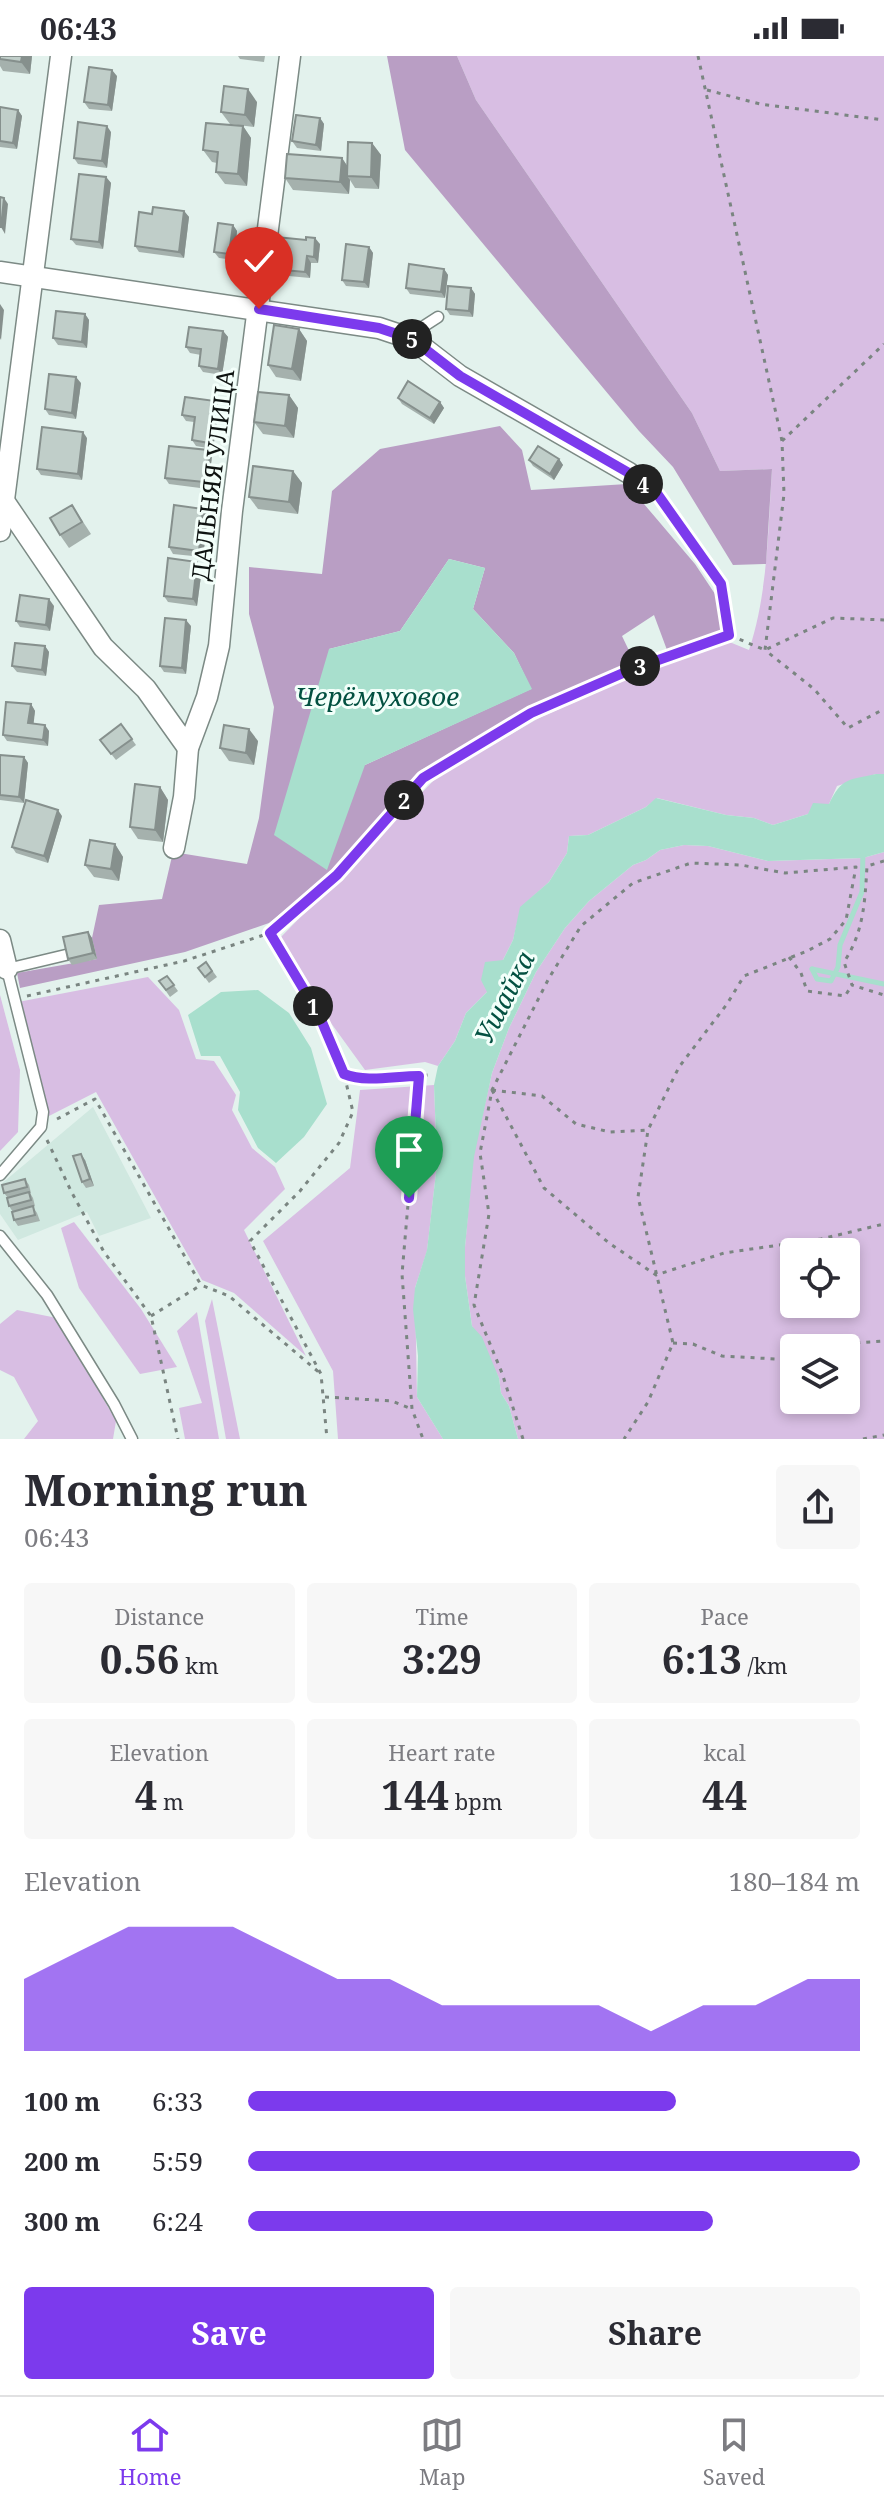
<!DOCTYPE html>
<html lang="en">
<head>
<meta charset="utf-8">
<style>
  body { margin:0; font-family:"Noto Serif",serif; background:#f7f7f7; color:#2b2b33; height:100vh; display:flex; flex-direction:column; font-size:30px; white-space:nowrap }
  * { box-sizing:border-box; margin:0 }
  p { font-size:26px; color:#7c7c81 }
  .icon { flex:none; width:44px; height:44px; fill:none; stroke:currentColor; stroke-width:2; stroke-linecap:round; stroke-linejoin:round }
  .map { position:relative; height:1383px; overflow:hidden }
  .side { display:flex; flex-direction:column; background:#fff; flex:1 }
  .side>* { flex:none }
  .controls { position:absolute; left:780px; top:1182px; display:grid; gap:16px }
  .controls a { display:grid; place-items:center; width:80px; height:80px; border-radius:8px; background:#fff; box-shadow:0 4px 12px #0003; font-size:40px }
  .pin { position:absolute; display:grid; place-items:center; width:68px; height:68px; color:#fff; margin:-82px -34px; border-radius:50% 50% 50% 0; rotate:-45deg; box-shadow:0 0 8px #0007 }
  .pin .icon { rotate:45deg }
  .km { position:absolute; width:40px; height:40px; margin:-20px; border-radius:50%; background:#222; color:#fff; font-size:22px; line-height:40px; text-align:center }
  .round { display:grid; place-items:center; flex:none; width:84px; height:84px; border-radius:8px; background:#f7f7f7 }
  .overview { display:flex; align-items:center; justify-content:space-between; height:136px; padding:0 24px }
  h1 { font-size:44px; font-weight:700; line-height:60px }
  .figures { display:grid; grid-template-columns:repeat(3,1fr); gap:12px; height:136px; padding:8px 24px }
  .figures div { display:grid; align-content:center; border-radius:8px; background:#f7f7f7; text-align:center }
  .figures b { font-size:40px; font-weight:700 }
  .figures small { font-size:22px; font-weight:400 }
  .figures p { font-size:22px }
  .chart { height:224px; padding:16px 24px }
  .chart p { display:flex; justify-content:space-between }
  .chart svg { width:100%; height:144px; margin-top:8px; fill:#7c3aed; opacity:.7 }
  .cta { display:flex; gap:16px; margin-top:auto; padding:16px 24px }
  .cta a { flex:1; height:92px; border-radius:8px; background:#7c3aed; color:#fff; font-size:32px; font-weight:700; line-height:92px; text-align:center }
  .cta a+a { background:#f7f7f7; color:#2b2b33 }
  ul { padding:0 24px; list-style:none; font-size:26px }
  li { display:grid; grid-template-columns:128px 96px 1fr; align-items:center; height:60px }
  li i { height:20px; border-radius:10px; background:#7c3aed }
  .status { display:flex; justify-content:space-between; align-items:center; height:56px; padding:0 40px; background:#fff; direction:ltr }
  .status svg { height:22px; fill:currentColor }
  .menu { display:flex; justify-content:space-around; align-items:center; height:112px; border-top:2px solid #e1e1e2; background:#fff; font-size:22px; color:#7c7c81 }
  .menu a { display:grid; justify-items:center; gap:4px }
  .menu .on { color:#7c3aed }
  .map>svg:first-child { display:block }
  .built { fill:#d0e8e0 }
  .green { fill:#d8bee3; fill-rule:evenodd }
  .forest { fill:#b99ec4; fill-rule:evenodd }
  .water { fill:#a8dfcd }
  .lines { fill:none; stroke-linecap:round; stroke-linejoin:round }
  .stream { stroke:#a8dfcd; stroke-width:5 }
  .service-casing { stroke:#7c8a85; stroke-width:13 }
  .minor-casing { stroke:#7c8a85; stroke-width:23 }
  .path { stroke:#7a8581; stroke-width:3; stroke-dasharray:4 6; stroke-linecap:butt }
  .service { stroke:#fff; stroke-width:10 }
  .minor { stroke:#fff; stroke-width:20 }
  .wall { fill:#a5b1ad }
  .shaded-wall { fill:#86908d }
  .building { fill:#c0cec9; stroke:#86908d; stroke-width:2 }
  .route-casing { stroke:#fff; stroke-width:16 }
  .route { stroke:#7c3aed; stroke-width:10 }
  .labels { text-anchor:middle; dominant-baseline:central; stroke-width:6; stroke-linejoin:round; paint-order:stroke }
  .street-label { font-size:24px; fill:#0e1311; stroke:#f3fffa }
  .water-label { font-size:26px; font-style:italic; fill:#035141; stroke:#f3fffa }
</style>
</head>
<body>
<div class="status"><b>06:43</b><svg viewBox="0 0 49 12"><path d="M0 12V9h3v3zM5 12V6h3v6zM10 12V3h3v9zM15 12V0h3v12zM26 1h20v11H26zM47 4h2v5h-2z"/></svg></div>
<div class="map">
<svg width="884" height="1383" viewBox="0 0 884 1383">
  <rect width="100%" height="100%" fill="#e3f2ed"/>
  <polygon class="built" points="93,1051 151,1162 99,1180 87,1156 18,1184 0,1158 0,1129"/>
  <g class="green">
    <path d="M 457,0 L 884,0 L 884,718 L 876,718 L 837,730 L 829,748 L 808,758 L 773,769 L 754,762 L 726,759 L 657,742 L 646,751 L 588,779 L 569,780 L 567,797 L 549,826 L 521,851 L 513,884 L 487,936 L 466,957 L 455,985 L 438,1010 L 425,1006 L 365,1014 L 323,956 L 280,882 L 437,721 L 539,662 L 681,599 L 727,585 L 749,594 C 768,537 768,473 772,413 L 720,415 L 692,357 L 476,44 Z"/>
    <path d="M 684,789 L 708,790 L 768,805 L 863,802 L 884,796 L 884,1383 L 518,1383 L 509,1350 L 501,1337 L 499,1322 L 472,1270 L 465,1220 L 465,1191 L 473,1101 L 492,1017 L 509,972 L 536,916 L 565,872 L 589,845 L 633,809 L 646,804 L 660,794 ZM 794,1196 L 846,1196 L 846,1248 L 794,1248 ZM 794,1292 L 846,1292 L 846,1344 L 794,1344 Z"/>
    <polygon points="148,921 179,954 196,1003 214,1005 236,1039 232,1054 252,1092 275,1111 285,1133 244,1174 306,1300 234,1237 202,1224 96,1036 49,1060 18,946"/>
    <polygon points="0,939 20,1014 18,1076 0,1095"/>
    <polygon points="434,1029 437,1108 427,1195 415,1232 417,1341 443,1383 338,1383 333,1315 263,1185 350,1112 360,1034"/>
    <polygon points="74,1166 141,1253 177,1311 140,1318 79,1232 61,1172"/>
    <polygon points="212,1243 240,1383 226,1383 205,1265"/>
    <polygon points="17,1254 57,1262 116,1365 113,1383 24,1383 38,1365 14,1321 0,1314 0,1268"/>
    <polygon points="197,1256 219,1383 185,1383 179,1352 202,1347 177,1275"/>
  </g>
  <g class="forest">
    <polygon points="387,0 457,0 476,44 692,357 720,415 772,413 766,508 733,509 673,411 639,375 405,94"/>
    <path d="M 500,370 L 522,394 L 531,434 L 627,428 L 695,508 L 719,544 L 725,573 L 667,594 L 654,559 L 622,580 L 634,605 L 421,714 L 333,816 L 269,867 L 185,896 L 20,932 L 17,917 L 97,903 L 92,882 L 99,849 L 162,843 L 173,796 L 247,808 L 259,762 L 274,651 L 249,558 L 249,511 L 322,518 L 332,435 L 380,393 ZM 449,503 L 485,512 L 473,553 L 514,597 L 531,633 L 365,709 L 329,593 L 400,575 Z"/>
  </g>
  <g class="water">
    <polygon points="449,503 485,512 473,553 514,597 532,633 365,709 327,814 274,779 329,593 400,575"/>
    <path d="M 876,718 L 884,718 L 884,796 L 863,802 L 768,805 L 708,790 L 684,789 L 660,794 L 646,804 L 633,809 L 589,845 L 565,872 L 536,916 L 509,972 L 492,1017 L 474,1101 L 465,1191 L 465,1220 L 472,1270 L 482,1281 L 499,1322 L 501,1337 L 509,1350 L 518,1383 L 443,1383 L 417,1341 L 418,1300 L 413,1253 L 415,1232 L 427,1194 L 437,1108 L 434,1029 L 438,1010 L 455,985 L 466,957 L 487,936 L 481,924 L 485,906 L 503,904 L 513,884 L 520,851 L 549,826 L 567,797 L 569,780 L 588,779 L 646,751 L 656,742 L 726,759 L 754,762 L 773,769 L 808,758 L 813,747 L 829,748 C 842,721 849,724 876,718 Z"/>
    <polygon points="258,934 289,957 311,992 327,1048 304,1081 276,1107 258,1092 238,1054 240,1036 220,1000 201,1000 188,959 221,936"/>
  </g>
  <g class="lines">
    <g class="stream">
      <polyline points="812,913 817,923 831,925 838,911 840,889 862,836 863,797"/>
      <polyline points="812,913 884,928"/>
    </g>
    <g class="service-casing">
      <g id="service">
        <polyline points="412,283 421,272 438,261"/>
        <polyline points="0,1119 41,1071 43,1056 7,913 70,898"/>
        <polyline points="0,1180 47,1239 114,1348 132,1383"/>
      </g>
    </g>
    <g class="minor-casing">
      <g id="minor">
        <polyline points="0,216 379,272 412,283 460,320 629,417"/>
        <polyline points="4,445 103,591 146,633 188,692"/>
        <polyline points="0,475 61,0"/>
        <polyline points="174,792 184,741 188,692 207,641 219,590 232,455 290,0"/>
        <polyline points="0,884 7,913"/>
      </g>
    </g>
    <g class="path">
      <polyline points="698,0 782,385 784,438 765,594 814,633 848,672 884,653"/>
      <polyline points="707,34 760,48 884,64"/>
      <polyline points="782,385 884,288"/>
      <polyline points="644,428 658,439 721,528 729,579 765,594 833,562 884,564"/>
      <path d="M 884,805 L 867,810 C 865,844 864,876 844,906 L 852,929 L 884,939"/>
      <polyline points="271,878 319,959 344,1018 353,1056 339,1087 300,1135 250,1185 321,1318 327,1383"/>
      <polyline points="789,901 801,917 807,935 845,940 852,929"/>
      <polyline points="27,940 184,905 270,877 337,819 423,722 531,657 630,614 729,579"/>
      <path d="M 344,1018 C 367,1027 404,1020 430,1019"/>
      <polyline points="419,1020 402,1218 412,1353 423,1383"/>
      <polyline points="492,1034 544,1132 609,1187 656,1219 724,1197 821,1183 884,1168"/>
      <polyline points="492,1034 542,1040 576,1068 610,1076 648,1074"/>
      <polyline points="57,1063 95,1043 201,1229 229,1240 321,1318"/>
      <polyline points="47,1084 71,1135 104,1196 151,1260 178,1383"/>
      <polyline points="151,1260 201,1229"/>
      <polyline points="673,1287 693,1288 722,1300 794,1304"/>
      <polyline points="837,1292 854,1287 884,1285"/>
      <polyline points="325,1341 392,1345 412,1353"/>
      <polyline points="523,1383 502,1317 474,1249 489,1158 480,1097 492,1034 549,922 581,870 633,827 691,807 741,809 785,817 856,811 846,864 830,883 807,895 744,920 727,948 679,1011 648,1074 638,1141 673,1287 648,1346 624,1383"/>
      <polyline points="863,1383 884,1379"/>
    </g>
    <use href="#service" class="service"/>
    <use href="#minor" class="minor"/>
  </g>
  <g class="wall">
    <polygon points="0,0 32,0 30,18 3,15 0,10"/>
    <polygon points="238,0 265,0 264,6 240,3"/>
    <polygon points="117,20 112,55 89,53 84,46"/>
    <polygon points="257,46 254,71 230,68 221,56"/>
    <polygon points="0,51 18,54 22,60 17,93 0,91"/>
    <polygon points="320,62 324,68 321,95 297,92 292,85"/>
    <polygon points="243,70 251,82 247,130 225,128 216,116 217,107 212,106 203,94"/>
    <polygon points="111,76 107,112 78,108 74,102"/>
    <polygon points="372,87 381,99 379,133 355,132 350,124 349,138 293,134 285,122 342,102 347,110"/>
    <polygon points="106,121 111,127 103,193 76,189 71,183"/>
    <polygon points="184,155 189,161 184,202 139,196 135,190 152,158"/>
    <polygon points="233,169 237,175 234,204 219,202 214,196"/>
    <polygon points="320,188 318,207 311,207 310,222 278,219 273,213"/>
    <polygon points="369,191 373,197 369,232 346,230 342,224"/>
    <polygon points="444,213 448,219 445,242 410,238 406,232"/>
    <polygon points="471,232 475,238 473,261 450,259 446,253"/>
    <polygon points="85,258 89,264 87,292 58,289 53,282"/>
    <polygon points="299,273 307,285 301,325 276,321 268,309"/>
    <polygon points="223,275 228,281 222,319 203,316 199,310 201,299 190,297 186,291"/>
    <polygon points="81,327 76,363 49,359 45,353"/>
    <polygon points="289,339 298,352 294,382 263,378 254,366"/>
    <polygon points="398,342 440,346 444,352 434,368 402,348"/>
    <polygon points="215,345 219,351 213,393 196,390 192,384 194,366 186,365 182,359"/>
    <polygon points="87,382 82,424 41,419 37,413"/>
    <polygon points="208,394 212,400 208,433 169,428 165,422"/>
    <polygon points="559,403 563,409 554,424 533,410 529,404"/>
    <polygon points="293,415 302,427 298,458 258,453 249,441"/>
    <polygon points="72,449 91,478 69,492 60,479"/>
    <polygon points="208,459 203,501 173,498 169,491"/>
    <polygon points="197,506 202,512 197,550 168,546 164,540"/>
    <polygon points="54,550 50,575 20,571 16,565"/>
    <polygon points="191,570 186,618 164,616 160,610"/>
    <polygon points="45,590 49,596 46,620 17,616 12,610"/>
    <polygon points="31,648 35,655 33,667 49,675 48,690 7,685 3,679"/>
    <polygon points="121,668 136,689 116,704 100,684"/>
    <polygon points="258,685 254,709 229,705 220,692"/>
    <polygon points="0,699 24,701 28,707 24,747 0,744"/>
    <polygon points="160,731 168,744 163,786 138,783 130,771"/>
    <polygon points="62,760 48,807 16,797 12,791"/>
    <polygon points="115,788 123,801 119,825 94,821 85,809"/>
    <polygon points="88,876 92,882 97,903 72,909 68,903"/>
    <polygon points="206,906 217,921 209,927 198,912"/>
    <polygon points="167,920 178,935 170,941 159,925"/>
    <polygon points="85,1104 94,1130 86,1132 82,1126"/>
    <polygon points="25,1123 29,1129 31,1137 30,1137 33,1142 35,1150 33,1151 37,1157 40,1165 18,1170 14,1164 13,1156 9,1150 8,1142 4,1137"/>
  </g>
  <g class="shaded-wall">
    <polygon points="22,0 32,0 30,18 21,6"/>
    <polygon points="112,14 117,20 112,55 108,49"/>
    <polygon points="248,33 257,46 254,71 245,59"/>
    <polygon points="18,54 22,60 17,93 13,87"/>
    <polygon points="320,62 324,68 321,95 316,89"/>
    <polygon points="107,70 111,76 107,112 102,105"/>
    <polygon points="243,70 251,82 247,130 238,118"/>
    <polygon points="372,87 381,99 379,133 371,121"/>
    <polygon points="342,102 350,114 347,120 350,124 349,138 340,126"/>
    <polygon points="106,121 111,127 103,193 99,186"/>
    <polygon points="4,142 8,148 5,178 1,171"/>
    <polygon points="184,155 189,161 184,202 179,196"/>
    <polygon points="233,169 237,175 234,204 229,198"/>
    <polygon points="315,182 320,188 318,207 314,201"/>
    <polygon points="369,191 373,197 369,232 364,226"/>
    <polygon points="307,200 311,207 310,222 305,216"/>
    <polygon points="444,213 448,219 445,242 441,236"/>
    <polygon points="471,232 475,238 473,261 469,255"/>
    <polygon points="0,248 4,254 1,284 0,282"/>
    <polygon points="85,258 89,264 87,292 82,286"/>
    <polygon points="299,273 307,285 301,325 292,313"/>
    <polygon points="223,275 228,281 222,319 218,313"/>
    <polygon points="76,321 81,327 76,363 72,357"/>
    <polygon points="289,339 298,352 294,382 285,370"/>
    <polygon points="215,345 219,351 213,393 209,387"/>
    <polygon points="440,346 444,352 434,368 430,362"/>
    <polygon points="83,376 87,382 82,424 78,418"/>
    <polygon points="208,394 212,400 208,433 204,426"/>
    <polygon points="559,403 563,409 554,424 550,418"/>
    <polygon points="293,415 302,427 298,458 289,446"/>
    <polygon points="203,453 208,459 203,501 199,495"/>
    <polygon points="197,506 202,512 197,550 193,543"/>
    <polygon points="49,543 54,550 50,575 46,569"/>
    <polygon points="186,564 191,570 186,618 182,612"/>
    <polygon points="45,590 49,596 46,620 42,614"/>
    <polygon points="31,648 35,655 33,673 28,667"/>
    <polygon points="45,669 49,675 48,690 43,684"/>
    <polygon points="249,673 258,685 254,709 246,697"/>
    <polygon points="24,701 28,707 24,747 19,741"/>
    <polygon points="160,731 168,744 163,786 155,774"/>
    <polygon points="58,754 62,760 48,807 44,800"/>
    <polygon points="115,788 123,801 119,825 111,813"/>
    <polygon points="88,876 92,882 97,903 93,897"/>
    <polygon points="81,1098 85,1104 94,1130 90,1123"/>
  </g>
  <g class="building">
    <polygon points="0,0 22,0 21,6 0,3"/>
    <polygon points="89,11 112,14 108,49 84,46"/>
    <polygon points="224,30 248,33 245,59 221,56"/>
    <polygon points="0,51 18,54 13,87 0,85"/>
    <polygon points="296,59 320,62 316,89 292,85"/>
    <polygon points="78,66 107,70 102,105 74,102"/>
    <polygon points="206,67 243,70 238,118 216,116 218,96 203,94"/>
    <polygon points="348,86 372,87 371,121 347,120"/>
    <polygon points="287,98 342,102 340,126 285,122"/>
    <polygon points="79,118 106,121 99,186 71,183"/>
    <polygon points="0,141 4,142 1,171 0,171"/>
    <polygon points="153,151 184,155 179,196 135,190 139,156 152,158"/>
    <polygon points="218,167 233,169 229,198 214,196"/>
    <polygon points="276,181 306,184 306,181 315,182 314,201 307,200 305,216 273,213"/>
    <polygon points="346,188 369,191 364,226 342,224"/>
    <polygon points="409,208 444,213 441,236 406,232"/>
    <polygon points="448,230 471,232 469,255 446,253"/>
    <polygon points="56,255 85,258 82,286 53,282"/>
    <polygon points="274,269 299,273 292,313 268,309"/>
    <polygon points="189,271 223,275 218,313 199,310 201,293 186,291"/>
    <polygon points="49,318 76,321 72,357 45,353"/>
    <polygon points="408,325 440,346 430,362 398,342"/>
    <polygon points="258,336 289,339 285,370 254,366"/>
    <polygon points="185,341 215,345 209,387 192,384 195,361 182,359"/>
    <polygon points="42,371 83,376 78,418 37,413"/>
    <polygon points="169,390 208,394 204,426 165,422"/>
    <polygon points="538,390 559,403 550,418 529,404"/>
    <polygon points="253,410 293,415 289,446 249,441"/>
    <polygon points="72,449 82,466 60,479 50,462"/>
    <polygon points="174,449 203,453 199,495 169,491"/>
    <polygon points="168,502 197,506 193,543 164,540"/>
    <polygon points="20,539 49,543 46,569 16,565"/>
    <polygon points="165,562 186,564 182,612 160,610"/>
    <polygon points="15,587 45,590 42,614 12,610"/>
    <polygon points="6,646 31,648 28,667 45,669 43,684 3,679"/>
    <polygon points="121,668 132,683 111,698 100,684"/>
    <polygon points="224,669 249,673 246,697 220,692"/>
    <polygon points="0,699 24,701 19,741 0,739"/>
    <polygon points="135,728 160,731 155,774 130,771"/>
    <polygon points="26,744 58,754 44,800 12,791"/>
    <polygon points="90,784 115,788 111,813 85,809"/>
    <polygon points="88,876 93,897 68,903 63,881"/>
    <polygon points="206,906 212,915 205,921 198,912"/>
    <polygon points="167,920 174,929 166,934 159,925"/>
    <polygon points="81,1098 90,1123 82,1126 73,1100"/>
    <polygon points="25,1123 27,1131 4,1137 2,1129"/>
    <polygon points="29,1136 31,1144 9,1150 7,1142"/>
    <polygon points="33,1150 35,1159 14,1164 12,1156"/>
  </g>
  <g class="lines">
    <g class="route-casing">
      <path id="route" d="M 259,253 L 379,272 L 412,283 L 460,320 L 629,417 L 658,439 L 721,528 L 729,579 L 630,614 L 531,657 L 423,722 L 337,819 L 270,877 L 319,959 L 344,1018 C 367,1027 394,1020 419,1020 L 409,1142"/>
    </g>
    <use href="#route" class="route"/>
  </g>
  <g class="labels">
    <g class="street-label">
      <text transform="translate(212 419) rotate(-83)">ДАЛЬНЯЯ УЛИЦА</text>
    </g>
    <g class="water-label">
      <text x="377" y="640">Черёмуховое</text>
      <text transform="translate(504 941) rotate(-63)">Ушайка</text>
    </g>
  </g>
</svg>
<div class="controls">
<a><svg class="icon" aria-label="locate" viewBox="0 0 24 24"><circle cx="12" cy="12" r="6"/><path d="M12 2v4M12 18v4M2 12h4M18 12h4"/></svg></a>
<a><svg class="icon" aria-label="layers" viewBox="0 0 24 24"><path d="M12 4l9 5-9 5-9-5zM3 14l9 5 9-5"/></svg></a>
</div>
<div class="pin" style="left:409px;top:1142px;background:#1e9e55"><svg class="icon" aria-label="arrive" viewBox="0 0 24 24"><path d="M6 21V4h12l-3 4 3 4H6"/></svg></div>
<div class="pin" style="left:259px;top:253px;background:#d93025"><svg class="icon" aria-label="check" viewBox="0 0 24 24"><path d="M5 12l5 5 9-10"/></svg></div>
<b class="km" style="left:313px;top:950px">1</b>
<b class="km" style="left:404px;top:744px">2</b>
<b class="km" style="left:640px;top:610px">3</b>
<b class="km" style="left:643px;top:428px">4</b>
<b class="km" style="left:412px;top:283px">5</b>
</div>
<section class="side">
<div class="overview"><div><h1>Morning run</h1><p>06:43</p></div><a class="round"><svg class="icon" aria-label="share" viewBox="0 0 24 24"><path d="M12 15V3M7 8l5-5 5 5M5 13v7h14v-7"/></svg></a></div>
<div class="figures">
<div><p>Distance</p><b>0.56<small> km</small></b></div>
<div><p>Time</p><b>3:29</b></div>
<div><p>Pace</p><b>6:13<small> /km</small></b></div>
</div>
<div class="figures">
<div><p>Elevation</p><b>4<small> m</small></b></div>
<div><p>Heart rate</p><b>144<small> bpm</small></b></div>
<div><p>kcal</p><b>44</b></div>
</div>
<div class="chart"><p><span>Elevation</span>180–184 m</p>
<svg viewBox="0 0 160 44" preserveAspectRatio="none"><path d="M0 44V22L10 14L20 6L30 6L40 6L50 14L60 22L70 22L80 30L90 30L100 30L110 30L120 38L130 30L140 30L150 22L160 22V44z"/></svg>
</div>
<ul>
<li><b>100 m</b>6:33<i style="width:70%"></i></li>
<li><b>200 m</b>5:59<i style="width:100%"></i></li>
<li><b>300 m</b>6:24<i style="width:76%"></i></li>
</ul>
<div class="cta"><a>Save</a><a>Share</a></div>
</section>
<nav class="menu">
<a class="on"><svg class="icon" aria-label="home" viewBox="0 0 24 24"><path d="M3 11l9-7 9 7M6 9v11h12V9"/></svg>Home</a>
<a><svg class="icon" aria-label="map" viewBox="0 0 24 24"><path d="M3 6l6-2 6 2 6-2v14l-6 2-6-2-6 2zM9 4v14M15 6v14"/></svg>Map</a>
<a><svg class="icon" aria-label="saved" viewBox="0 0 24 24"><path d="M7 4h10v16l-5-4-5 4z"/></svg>Saved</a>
</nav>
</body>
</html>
